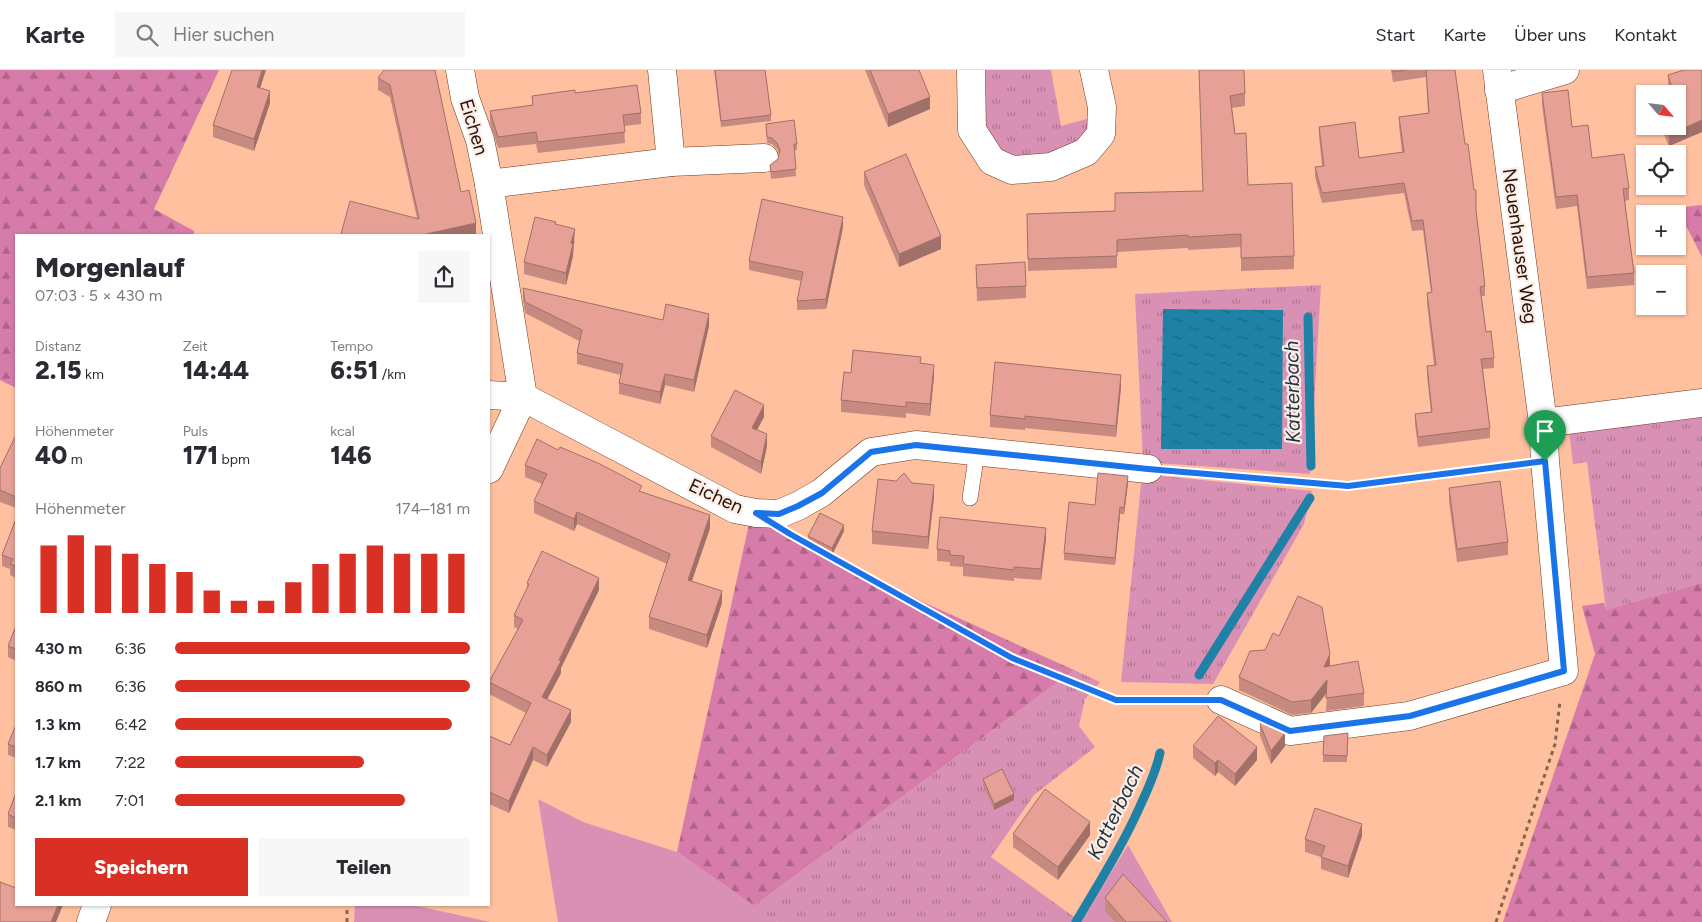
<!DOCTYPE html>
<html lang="de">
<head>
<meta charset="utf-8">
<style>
  body { margin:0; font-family:Figtree,sans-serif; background:#f7f7f7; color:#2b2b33; height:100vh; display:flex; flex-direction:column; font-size:19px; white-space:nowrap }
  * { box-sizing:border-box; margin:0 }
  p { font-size:16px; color:#7c7c81 }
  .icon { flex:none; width:28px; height:28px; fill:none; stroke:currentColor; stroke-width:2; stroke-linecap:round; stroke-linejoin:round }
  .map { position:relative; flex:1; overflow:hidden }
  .drawer { position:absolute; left:15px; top:164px; width:475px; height:672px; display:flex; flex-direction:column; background:#fff; border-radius:0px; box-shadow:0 1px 4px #0004 }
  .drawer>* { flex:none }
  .needle { width:32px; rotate:118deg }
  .tools { position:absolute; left:1636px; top:15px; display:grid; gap:10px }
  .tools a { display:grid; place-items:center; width:50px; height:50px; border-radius:0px; background:#fff; box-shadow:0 1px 4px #0004; font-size:25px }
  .pin { position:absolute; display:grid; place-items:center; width:42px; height:42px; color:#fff; margin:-51px -21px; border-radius:50% 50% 50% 0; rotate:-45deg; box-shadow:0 0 5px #0007 }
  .pin .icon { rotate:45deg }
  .round { display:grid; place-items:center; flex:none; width:52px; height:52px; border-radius:0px; background:#f7f7f7 }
  .head { display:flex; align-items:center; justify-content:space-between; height:85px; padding:0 20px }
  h1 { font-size:28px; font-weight:800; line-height:38px }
  .figures { display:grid; grid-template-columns:repeat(3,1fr); gap:8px; height:85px; padding:5px 20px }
  .figures div { display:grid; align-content:center }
  .figures b { font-size:25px; font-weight:800 }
  .figures small { font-size:14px; font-weight:400 }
  .figures p { font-size:14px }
  .chart { height:140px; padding:10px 20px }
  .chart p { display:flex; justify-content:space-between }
  .chart svg { width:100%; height:90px; margin-top:5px; stroke:#d93025; stroke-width:6 }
  .button { display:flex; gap:10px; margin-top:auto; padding:10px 20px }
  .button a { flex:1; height:58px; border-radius:0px; background:#d93025; color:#fff; font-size:20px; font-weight:800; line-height:58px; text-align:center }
  .button a+a { background:#f7f7f7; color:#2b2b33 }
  ul { padding:0 20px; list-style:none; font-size:16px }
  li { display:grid; grid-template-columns:80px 60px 1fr; align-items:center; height:38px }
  li i { height:12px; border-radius:6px; background:#d93025 }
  header { display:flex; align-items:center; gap:30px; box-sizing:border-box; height:70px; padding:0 25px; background:#fff; border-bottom:1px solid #e1e1e2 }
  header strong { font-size:24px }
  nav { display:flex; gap:28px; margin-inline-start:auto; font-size:18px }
  .search { width:350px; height:45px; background:#f7f7f7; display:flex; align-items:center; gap:12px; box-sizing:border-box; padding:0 18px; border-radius:0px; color:#7c7c81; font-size:19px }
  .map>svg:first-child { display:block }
  .grass { fill:url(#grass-tufts) }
  .forest { fill:url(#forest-firs) }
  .park { fill:#d891b4 }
  .water { fill:url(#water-ripples) }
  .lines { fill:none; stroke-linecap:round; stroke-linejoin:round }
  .stream { stroke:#1f81a5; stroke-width:9 }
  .service-casing { stroke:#6f3a1d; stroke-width:16 }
  .minor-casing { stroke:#6f3a1d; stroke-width:29 }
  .path { stroke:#8c644e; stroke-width:3; stroke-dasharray:4 4; stroke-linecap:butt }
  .service { stroke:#fff; stroke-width:15 }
  .minor { stroke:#fff; stroke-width:28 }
  .wall { fill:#c68a81 }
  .shaded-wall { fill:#a17069 }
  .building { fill:#e6a096; stroke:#a17069 }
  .route-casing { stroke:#fff; stroke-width:10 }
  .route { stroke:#1a73e8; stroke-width:6 }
  .labels { text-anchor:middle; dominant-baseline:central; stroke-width:4.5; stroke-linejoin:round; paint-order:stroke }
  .street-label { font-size:19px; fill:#291307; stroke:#fbede7 }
  .water-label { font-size:20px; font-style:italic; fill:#1d313b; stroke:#fbede7 }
</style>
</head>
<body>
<header>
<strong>Karte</strong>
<div class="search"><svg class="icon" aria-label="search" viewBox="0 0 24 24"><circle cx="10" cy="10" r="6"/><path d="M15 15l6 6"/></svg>Hier suchen</div>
<nav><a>Start</a><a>Karte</a><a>Über uns</a><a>Kontakt</a></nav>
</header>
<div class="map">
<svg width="1702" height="852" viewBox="0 0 1702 852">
  <defs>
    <pattern id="grass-tufts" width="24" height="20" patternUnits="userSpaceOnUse" patternTransform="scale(1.25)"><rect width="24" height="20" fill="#d891b4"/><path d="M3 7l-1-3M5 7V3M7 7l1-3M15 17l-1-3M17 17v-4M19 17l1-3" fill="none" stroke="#af7590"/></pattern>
    <pattern id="forest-firs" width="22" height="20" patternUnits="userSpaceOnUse" patternTransform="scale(1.25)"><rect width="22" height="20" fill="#d67baa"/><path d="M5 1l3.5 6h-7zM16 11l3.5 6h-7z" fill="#ae6488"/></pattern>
    <pattern id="water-ripples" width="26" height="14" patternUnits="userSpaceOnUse" patternTransform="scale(1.25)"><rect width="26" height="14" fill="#1f81a5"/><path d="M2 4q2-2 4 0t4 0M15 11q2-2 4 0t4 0" fill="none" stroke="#1b6884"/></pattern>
  </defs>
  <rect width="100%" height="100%" fill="#fec09f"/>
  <g class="grass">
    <polygon points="986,0 1051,0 1061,56 1090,48 1087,61 1069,79 1023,89 1004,84 986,57"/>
    <polygon points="1321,215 1310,404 1143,392 1135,224"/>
    <polygon points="1702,344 1702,513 1606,540 1587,392 1573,394 1569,361"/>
    <polygon points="1142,404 1312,421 1304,454 1213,614 1121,612"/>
    <polygon points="1074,600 1100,612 1085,629 1079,656 1095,677 1034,725 991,787 1081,852 778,852 754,836"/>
  </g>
  <g class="forest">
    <polygon points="0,0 219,0 154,139 194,161 194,165 16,165 16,318 0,310"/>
    <polygon points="1701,135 1702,136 1702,187 1677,138"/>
    <polygon points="749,454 779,456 805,471 925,533 1074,600 754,836 677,782"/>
    <polygon points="1702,513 1702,852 1503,852 1595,584 1582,536 1604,533 1606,540"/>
  </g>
  <g class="park">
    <polygon points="538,729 583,752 677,782 778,852 558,852"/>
    <polygon points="1128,775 1172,852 1081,852"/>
    <polygon points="355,835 413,835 490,852 354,852"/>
  </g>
  <polygon class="water" points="1163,239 1283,240 1282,379 1161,379"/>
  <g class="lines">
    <g class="stream">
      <polyline points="1308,247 1311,396"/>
      <polyline points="1199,605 1310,428"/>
      <path d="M 1076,852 C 1099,813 1123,775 1141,734 C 1149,717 1156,701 1160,683"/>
    </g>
    <g class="service-casing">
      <polyline id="service" points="970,428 977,382"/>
    </g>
    <g class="minor-casing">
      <g id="minor">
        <polyline points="460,0 465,28 480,70 489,114 523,327 489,399"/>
        <polyline points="662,0 671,92"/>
        <polyline points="971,0 972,60 992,91 1012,100 1051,97 1086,82 1101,64 1102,37 1094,0"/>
        <polyline points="1499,20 1565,0"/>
        <polyline points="489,114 671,92 764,88"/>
        <polyline points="489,325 523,327 735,439 756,443 779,444 798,436 821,423 871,382 916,375 1148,399"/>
        <polyline points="1543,353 1702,333"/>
        <polyline points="1221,630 1290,661 1409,646 1564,601 1545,391 1543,353 1497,0"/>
        <polyline points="91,852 97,835"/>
      </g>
    </g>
    <g class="path">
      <polyline points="1176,401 1348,416 1517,395"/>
      <polyline points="797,469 1012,588 1116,630 1192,630"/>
      <polyline points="347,852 347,835"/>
      <polyline points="1496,852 1555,674 1560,631"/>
    </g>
    <use href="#service" class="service"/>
    <use href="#minor" class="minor"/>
  </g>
  <g class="wall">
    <polygon points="384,0 461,122 476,165 341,165 341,164 417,148 390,27 378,20 378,8"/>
    <polygon points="714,0 765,0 771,45 771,51 721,57"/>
    <polygon points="865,0 919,0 930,39 888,57"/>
    <polygon points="1199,0 1245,23 1245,36 1232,38 1235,64 1248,115 1294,186 1294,199 1241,201 1241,177 1188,180 1188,178 1117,182 1117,198 1028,201 1027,144 1115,141 1203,121"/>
    <polygon points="1391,0 1455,0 1465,74 1476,140 1485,216 1485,226 1481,226 1486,262 1494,288 1494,298 1483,299 1490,358 1490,368 1418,377 1415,354 1415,344 1431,342 1427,306 1427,296 1434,295 1427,233 1427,223 1431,222 1423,160 1412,161 1404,123 1322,133 1315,107 1315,97 1322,96 1319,66 1319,57 1359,88 1402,82 1399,56 1399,47 1428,43 1426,7 1393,12"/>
    <polygon points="1684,0 1702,0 1702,62 1669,76 1660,56 1678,56 1678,24 1670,24 1668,17 1668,5"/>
    <polygon points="260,18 270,33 254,81 213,67 213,55"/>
    <polygon points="575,23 641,43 641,54 624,56 625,73 538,83 536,74 498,78 490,53 490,41 532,35 532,26"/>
    <polygon points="1542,23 1572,57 1592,88 1629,118 1629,130 1625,131 1634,203 1634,215 1587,219 1577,136 1556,139 1542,35"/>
    <polygon points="766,54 797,74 797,80 794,80 796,106 771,109 770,95 778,89 779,84 777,79 772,74 767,73"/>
    <polygon points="864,102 941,179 899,197 864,115"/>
    <polygon points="556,154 575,172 573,176 573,186 566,215 524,204 524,192"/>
    <polygon points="843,157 826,239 797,240 797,231 801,211 749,200 749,191"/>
    <polygon points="976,195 1026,216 1026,228 977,231"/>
    <polygon points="523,218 663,250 709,256 694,322 665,315 660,334 619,324 619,313 621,305 577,294 577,283 579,271 525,243 523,229"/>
    <polygon points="921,293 934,306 930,346 906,343 906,348 841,342 841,330 851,303"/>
    <polygon points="1121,317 1116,367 1025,358 1025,360 990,357 990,345"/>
    <polygon points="764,347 757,360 767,376 761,404 711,377 711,366"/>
    <polygon points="16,365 16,438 0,432 0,398"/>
    <polygon points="525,395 642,422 710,458 692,511 722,533 707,578 649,559 649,547 667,494 577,454 574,461 534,443 534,431 542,414 525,407"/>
    <polygon points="912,413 934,427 928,479 872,474 872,461"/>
    <polygon points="1128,413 1124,444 1120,444 1115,495 1064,490 1064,483 1095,435"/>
    <polygon points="1449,418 1508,472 1508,485 1457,492 1449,431"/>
    <polygon points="16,449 16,508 10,505 10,499 2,496 2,485"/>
    <polygon points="844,461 832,485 808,472 808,466"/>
    <polygon points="1046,469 1041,510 1014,508 1014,511 963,506 963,497 950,496 950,492 937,491 937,479"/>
    <polygon points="527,513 599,520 561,598 561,603 547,629 571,652 547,697 533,690 509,743 489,734 489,666 510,675 526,643 489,624 489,612 518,559 514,557 514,545 527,519"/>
    <polygon points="16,556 16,591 8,587 8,576"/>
    <polygon points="1330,596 1364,623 1364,636 1326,641 1327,623 1311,643 1292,645 1239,620 1239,607"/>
    <polygon points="1260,654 1285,676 1271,694 1260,666"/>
    <polygon points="16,655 16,688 8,685 8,674"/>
    <polygon points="1348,663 1347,692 1323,692 1323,685"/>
    <polygon points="1193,676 1257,690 1235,716 1218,702 1215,706 1193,688"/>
    <polygon points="983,709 1014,730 994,740 983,715"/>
    <polygon points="16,723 16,760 8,757 8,744"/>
    <polygon points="1013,764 1090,765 1058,810 1013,777"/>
    <polygon points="1362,766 1348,808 1321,799 1321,787 1305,782 1305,769"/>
    <polygon points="1105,828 1167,852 1115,852 1105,841"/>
  </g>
  <g class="shaded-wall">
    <polygon points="262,0 266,0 257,28 257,17"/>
    <polygon points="270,21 270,33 254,81 254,69"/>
    <polygon points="930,27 930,39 888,57 888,44"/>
    <polygon points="1702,50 1702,62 1669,76 1669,65"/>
    <polygon points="843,147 843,157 826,239 826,229"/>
    <polygon points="476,153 476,165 422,165"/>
    <polygon points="575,159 573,186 566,215 566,203 571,173"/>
    <polygon points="941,166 941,179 899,197 899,184"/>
    <polygon points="709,244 709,256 694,322 694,310"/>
    <polygon points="934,295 934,306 930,346 930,334"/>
    <polygon points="665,304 665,315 660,334 660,322"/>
    <polygon points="1121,305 1121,317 1116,367 1116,356"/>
    <polygon points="764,335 764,347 752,369 752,358"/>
    <polygon points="767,364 767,376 761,404 761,392"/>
    <polygon points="1128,406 1128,413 1124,444 1124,438"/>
    <polygon points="934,415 934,427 928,479 928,467"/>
    <polygon points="1120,437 1120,444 1115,495 1115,488"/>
    <polygon points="577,442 577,454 574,461 574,449"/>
    <polygon points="710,445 710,458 688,522 688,510"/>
    <polygon points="844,455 844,461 832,485 832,478"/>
    <polygon points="1046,458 1046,469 1041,510 1041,499"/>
    <polygon points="599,508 599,520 561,598 561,603 542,639 542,627"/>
    <polygon points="722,521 722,533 707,578 707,565"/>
    <polygon points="1330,584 1330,596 1324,597"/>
    <polygon points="1327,610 1327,622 1311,643 1311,630"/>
    <polygon points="571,640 571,652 547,697 547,685"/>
    <polygon points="1285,663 1285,676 1271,694 1271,681"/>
    <polygon points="533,677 533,690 509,743 509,731"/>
    <polygon points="1257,677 1257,690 1235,716 1235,704"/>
    <polygon points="1218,690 1218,702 1215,706 1215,693"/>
    <polygon points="1014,724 1014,730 994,740 994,734"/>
    <polygon points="1090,752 1090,765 1058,810 1058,797"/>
    <polygon points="1362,754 1362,766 1348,808 1348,796"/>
    <polygon points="58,835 63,835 56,852 51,852"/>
  </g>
  <g class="building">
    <polygon points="232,0 262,0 257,17 270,21 254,69 213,55"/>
    <polygon points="384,0 435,0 461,122 469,120 476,153 422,165 346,165 341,164 350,131 419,149 390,15 378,8"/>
    <polygon points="715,0 765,0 771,45 721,51"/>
    <polygon points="870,0 919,0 930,27 888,44"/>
    <polygon points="1199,0 1244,0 1245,23 1230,26 1235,64 1246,63 1248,115 1292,113 1294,186 1241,188 1241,164 1188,167 1188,165 1117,170 1117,186 1028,189 1027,144 1115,141 1115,123 1203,121"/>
    <polygon points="1392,0 1407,0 1393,2"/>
    <polygon points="1426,0 1455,0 1465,74 1468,74 1474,120 1476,120 1476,140 1485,216 1480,217 1486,262 1491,261 1494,288 1481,289 1490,358 1418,367 1415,344 1432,342 1427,296 1436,295 1427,223 1432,222 1423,150 1412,151 1404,113 1322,123 1315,97 1324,96 1319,57 1355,52 1359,88 1404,82 1399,47 1429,43"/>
    <polygon points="1684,0 1702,0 1702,50 1669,65 1665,56 1678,56 1678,24 1674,24 1668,5"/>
    <polygon points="637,15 641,43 623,45 625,62 538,72 536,62 498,67 490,41 533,35 532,26 575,20 575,23"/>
    <polygon points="1568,20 1572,57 1588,55 1592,88 1624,84 1629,118 1623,119 1634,203 1587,207 1577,125 1556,127 1542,23"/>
    <polygon points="794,50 797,74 794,74 796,99 771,102 770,95 778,89 780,80 777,73 772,68 767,67 766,54"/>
    <polygon points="906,84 941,166 899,184 864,102"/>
    <polygon points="762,129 843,147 826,229 797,231 803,202 749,191"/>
    <polygon points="535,147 556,152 555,154 575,159 571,173 573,174 566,203 524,192"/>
    <polygon points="1025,192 1026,216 977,218 976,195"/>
    <polygon points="523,218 663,250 666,234 709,244 694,310 665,304 660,322 619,313 623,294 577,283 582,260 525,232"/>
    <polygon points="853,280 921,287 920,293 934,295 930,334 906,332 906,337 841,330 844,302 851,303"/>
    <polygon points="995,292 1121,305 1116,356 1025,346 1025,349 990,345"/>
    <polygon points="735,320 764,335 752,358 767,364 761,392 711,366"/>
    <polygon points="16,365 16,427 0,420 0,398"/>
    <polygon points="537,369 558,380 560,377 600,394 642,416 639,421 710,445 688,510 722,521 707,565 649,547 670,484 577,442 574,449 534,431 547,404 525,395"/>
    <polygon points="904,403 912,413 934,415 928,467 872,461 878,409 896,411"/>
    <polygon points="1098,403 1128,406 1124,438 1120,437 1115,488 1064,483 1069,432 1095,435"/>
    <polygon points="1500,411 1508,472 1457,479 1449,418"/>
    <polygon points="820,443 844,455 832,478 808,466"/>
    <polygon points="940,447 1046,458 1041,499 1014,497 1014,500 963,494 964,486 950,485 950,481 937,479"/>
    <polygon points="16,449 16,496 10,494 13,489 2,485"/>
    <polygon points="542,481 599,508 559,590 561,591 542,627 571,640 547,685 533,677 509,731 489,722 489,666 510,675 531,633 489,612 523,550 514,545 529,514 527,513"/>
    <polygon points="1298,526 1322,537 1330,584 1324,597 1358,591 1364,623 1326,628 1327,610 1311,630 1292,632 1239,607 1250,581 1265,580 1273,563 1279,566"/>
    <polygon points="16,556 16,579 8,576"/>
    <polygon points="1218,646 1257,677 1235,704 1218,690 1215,693 1193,676"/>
    <polygon points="1261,653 1285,663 1271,681 1260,654"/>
    <polygon points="16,655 16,677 8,674"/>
    <polygon points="1348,663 1347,686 1323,685 1324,666"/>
    <polygon points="1002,699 1014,724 994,734 983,709"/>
    <polygon points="1045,719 1090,752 1058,797 1013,764"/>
    <polygon points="16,723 16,748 8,744"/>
    <polygon points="1315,738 1362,754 1348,796 1321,787 1325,776 1305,769"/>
    <polygon points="1123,804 1167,852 1126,852 1105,828"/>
    <polygon points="0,812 16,818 16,835 58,835 51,852 0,852"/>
  </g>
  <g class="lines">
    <g class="route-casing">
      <polygon id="route" points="916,375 1148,399 1348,416 1545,391 1564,601 1410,646 1290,661 1221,630 1116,630 1012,588 790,464 756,443 779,444 798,436 822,423 871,382"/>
    </g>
    <use href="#route" class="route"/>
  </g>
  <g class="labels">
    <g class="street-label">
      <text transform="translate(474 57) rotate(73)">Eichen</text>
      <text transform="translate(1520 176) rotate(82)">Neuenhauser Weg</text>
      <text transform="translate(716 426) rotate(25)">Eichen</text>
    </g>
    <g class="water-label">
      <text transform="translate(1292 322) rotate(-91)">Katterbach</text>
      <text transform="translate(1115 742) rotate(-64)">Katterbach</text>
    </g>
  </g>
</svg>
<div class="tools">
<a><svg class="needle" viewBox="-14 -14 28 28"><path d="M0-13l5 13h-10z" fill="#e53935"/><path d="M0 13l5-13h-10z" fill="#7c7c81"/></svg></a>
<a><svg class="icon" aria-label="locate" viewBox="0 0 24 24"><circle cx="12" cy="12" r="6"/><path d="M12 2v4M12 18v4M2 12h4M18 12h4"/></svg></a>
<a>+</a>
<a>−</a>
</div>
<div class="pin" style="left:1545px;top:391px;background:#1e9e55"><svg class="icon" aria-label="arrive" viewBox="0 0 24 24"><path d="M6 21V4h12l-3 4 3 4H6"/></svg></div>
<section class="drawer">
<div class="head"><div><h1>Morgenlauf</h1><p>07:03 · 5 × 430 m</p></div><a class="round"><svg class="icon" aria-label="share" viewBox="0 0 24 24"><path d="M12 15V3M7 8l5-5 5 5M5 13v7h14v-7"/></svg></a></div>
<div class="figures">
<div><p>Distanz</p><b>2.15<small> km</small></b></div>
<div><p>Zeit</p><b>14:44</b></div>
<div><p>Tempo</p><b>6:51<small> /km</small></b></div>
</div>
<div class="figures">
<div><p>Höhenmeter</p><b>40<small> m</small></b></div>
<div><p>Puls</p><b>171<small> bpm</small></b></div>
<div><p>kcal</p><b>146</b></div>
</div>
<div class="chart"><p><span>Höhenmeter</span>174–181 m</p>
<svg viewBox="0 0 160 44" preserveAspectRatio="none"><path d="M5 44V11M15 44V6M25 44V11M35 44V15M45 44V20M55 44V24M65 44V33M75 44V38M85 44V38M95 44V29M105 44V20M115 44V15M125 44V11M135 44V15M145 44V15M155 44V15"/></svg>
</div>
<ul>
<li><b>430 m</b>6:36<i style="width:100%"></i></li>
<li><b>860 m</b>6:36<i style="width:100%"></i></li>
<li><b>1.3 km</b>6:42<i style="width:94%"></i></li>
<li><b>1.7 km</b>7:22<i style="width:64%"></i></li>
<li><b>2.1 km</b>7:01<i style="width:78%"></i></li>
</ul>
<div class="button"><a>Speichern</a><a>Teilen</a></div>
</section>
</div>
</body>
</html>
